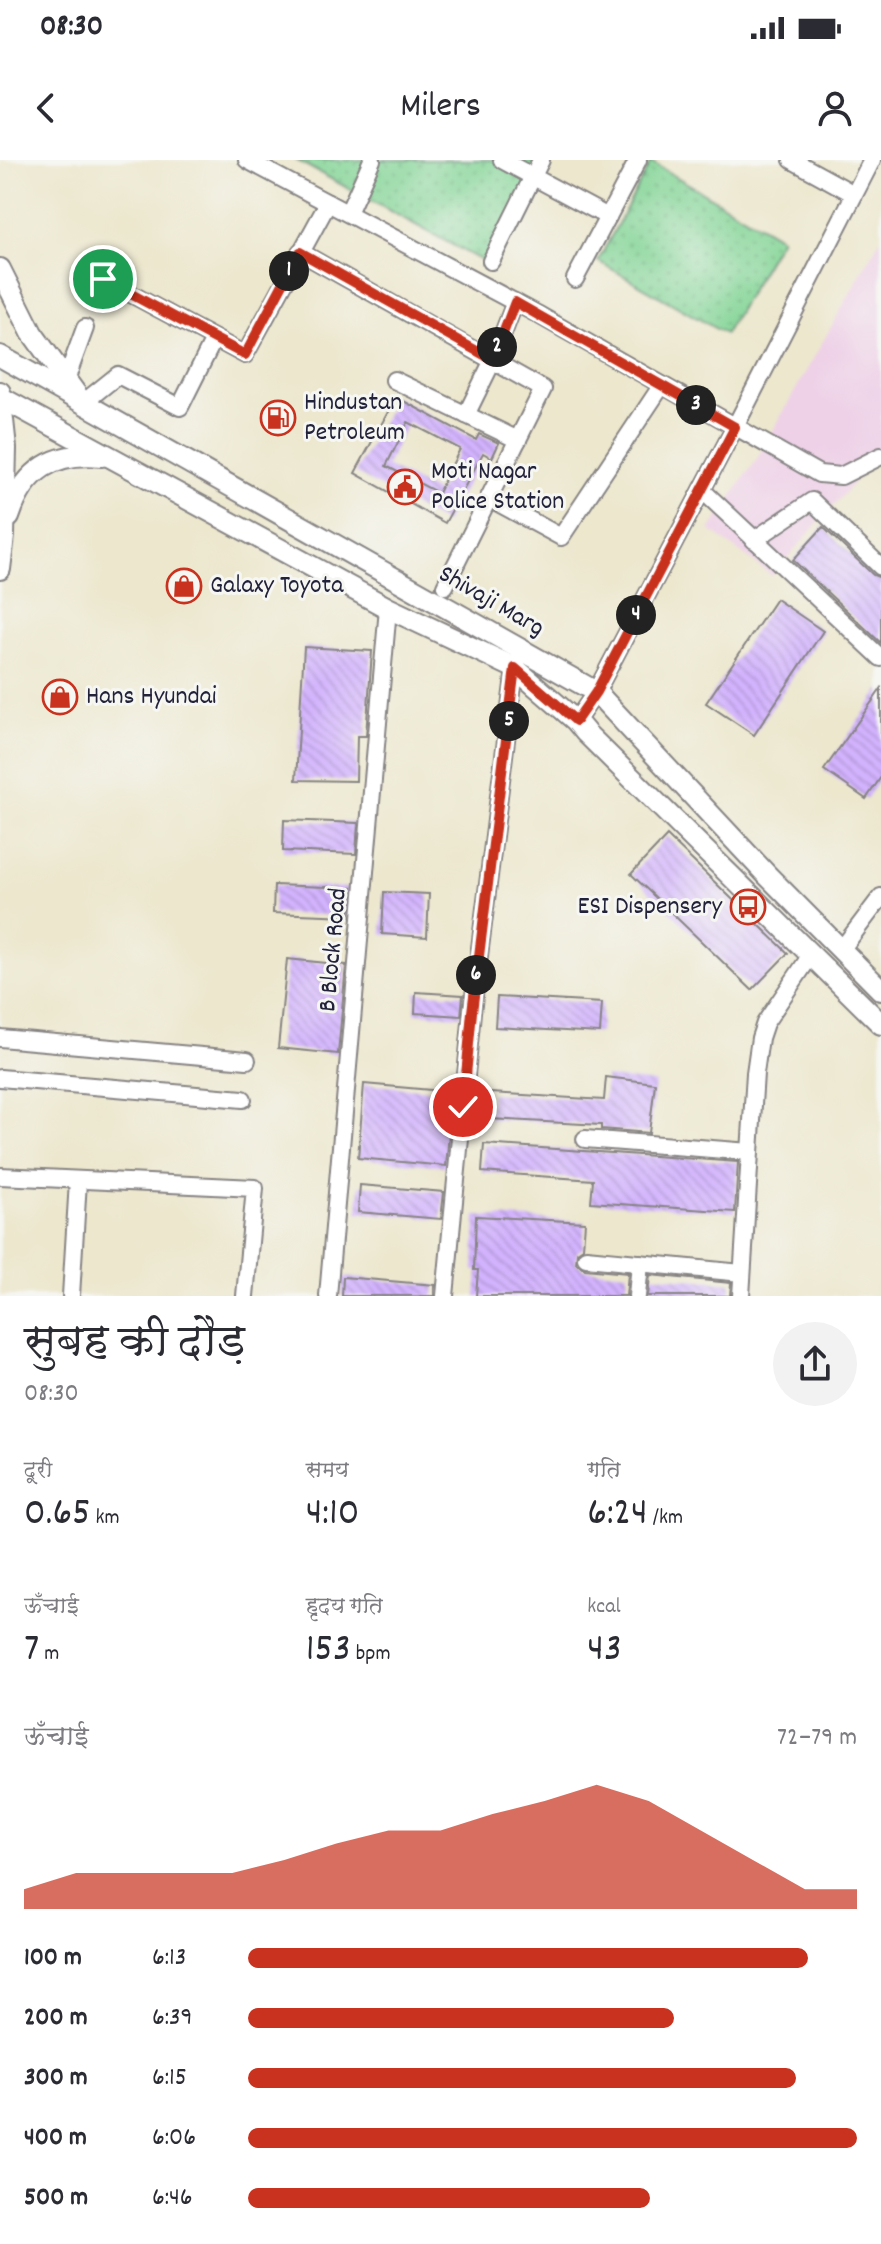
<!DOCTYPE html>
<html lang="hi">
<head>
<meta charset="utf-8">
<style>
  body { margin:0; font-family:Dekko,"Playpen Sans Deva",sans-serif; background:#f2f2f3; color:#2b2b33; height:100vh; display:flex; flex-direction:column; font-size:30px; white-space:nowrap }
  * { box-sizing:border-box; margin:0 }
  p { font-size:26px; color:#7c7c81 }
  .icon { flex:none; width:44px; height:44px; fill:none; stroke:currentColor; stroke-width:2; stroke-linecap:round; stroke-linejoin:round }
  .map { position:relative; height:1136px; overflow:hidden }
  .panel { display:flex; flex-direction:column; background:#fff; flex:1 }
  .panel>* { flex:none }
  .pin { position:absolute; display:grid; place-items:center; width:68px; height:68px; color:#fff; margin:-34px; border:4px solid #fff; border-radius:50%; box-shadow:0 2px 8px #0007 }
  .km { position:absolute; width:40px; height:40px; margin:-20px; border-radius:50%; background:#222; color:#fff; font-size:22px; line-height:40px; text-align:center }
  .round { display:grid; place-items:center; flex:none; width:84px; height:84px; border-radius:42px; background:#f2f2f3 }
  .summary { display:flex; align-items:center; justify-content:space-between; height:136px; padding:0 24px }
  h1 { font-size:44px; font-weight:600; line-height:60px }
  .metrics { display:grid; grid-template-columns:repeat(3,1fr); gap:12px; height:136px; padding:8px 24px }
  .metrics div { display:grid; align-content:center }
  .metrics b { font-size:40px; font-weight:600 }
  .metrics small { font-size:22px; font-weight:400 }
  .metrics p { font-size:22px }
  .chart { height:224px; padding:16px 24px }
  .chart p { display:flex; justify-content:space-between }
  .chart svg { width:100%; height:144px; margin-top:8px; fill:#c8321e; opacity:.7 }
  ul { padding:0 24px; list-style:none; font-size:26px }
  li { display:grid; grid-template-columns:128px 96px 1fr; align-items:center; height:60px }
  li i { height:20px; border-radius:10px; background:#c8321e }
  .status { display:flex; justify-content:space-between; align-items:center; height:56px; padding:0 40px; background:#fff; direction:ltr }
  .status svg { height:22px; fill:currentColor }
  header { display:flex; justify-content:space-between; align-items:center; height:104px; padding:0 24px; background:#fff; font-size:36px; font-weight:600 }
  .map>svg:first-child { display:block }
  .built { fill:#eed0e7 }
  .park { fill:url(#park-dots); stroke:#527b68; stroke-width:2 }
  .building { fill:url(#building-back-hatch); fill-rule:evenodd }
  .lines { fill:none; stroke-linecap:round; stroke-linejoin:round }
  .minor-casing { stroke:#878484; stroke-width:20 }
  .major-casing { stroke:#878484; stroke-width:24 }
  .minor { stroke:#fff; stroke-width:16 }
  .major { stroke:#fff; stroke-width:20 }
  .route-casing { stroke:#fff; stroke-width:16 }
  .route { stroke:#c8321e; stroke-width:10 }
  .labels { text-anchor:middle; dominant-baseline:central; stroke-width:6; stroke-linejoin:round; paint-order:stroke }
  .poi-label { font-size:26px; fill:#22223b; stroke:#f6f6f2; text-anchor:start }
  .street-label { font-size:26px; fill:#22223b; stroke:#f6f6f2 }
</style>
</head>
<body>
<div class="status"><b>08:30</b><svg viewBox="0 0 49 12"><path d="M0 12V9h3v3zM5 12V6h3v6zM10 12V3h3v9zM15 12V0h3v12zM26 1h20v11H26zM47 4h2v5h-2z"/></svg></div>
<header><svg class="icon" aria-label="back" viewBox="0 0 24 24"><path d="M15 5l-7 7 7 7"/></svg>Milers<svg class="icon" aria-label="person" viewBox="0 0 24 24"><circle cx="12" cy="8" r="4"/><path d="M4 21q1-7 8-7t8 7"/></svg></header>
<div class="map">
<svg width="881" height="1136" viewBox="0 0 881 1136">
  <defs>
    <pattern id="park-dots" width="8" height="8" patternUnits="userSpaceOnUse" patternTransform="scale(2)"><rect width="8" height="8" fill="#82d495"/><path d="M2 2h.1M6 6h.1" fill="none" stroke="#70b681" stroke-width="1.8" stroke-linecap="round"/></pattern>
    <pattern id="building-back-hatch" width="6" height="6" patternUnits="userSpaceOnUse" patternTransform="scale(2)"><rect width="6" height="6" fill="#d2b2fd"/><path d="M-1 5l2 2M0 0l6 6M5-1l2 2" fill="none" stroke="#b499da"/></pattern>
  </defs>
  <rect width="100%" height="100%" fill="#f6f6f2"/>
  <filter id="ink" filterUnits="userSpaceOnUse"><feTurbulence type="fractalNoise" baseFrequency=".0125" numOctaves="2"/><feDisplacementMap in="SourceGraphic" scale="16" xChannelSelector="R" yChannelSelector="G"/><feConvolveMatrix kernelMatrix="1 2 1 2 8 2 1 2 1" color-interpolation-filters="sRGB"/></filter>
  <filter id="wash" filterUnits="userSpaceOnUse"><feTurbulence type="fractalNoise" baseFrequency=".006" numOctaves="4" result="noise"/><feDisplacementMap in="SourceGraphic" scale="32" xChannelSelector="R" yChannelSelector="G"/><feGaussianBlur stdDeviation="1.8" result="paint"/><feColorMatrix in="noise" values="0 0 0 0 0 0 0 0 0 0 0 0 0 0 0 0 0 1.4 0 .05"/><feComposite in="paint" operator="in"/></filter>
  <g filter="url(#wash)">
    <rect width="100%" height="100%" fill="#ece7cd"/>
    <polygon class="built" points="881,78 881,299 868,306 772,416 710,370 758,297"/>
    <g class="park">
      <polygon points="296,0 547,0 493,107"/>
      <polygon points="651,2 781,78 725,174 598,101"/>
    </g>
    <g id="blocks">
      <g class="building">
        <path d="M 396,237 L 476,280 L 479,274 L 499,283 L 492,298 L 483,293 L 445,363 L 355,313 ZM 408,262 L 460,289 L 438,333 L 386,306 Z"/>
        <polygon points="823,367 873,415 881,418 881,483 793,400"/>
        <polygon points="776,439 823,471 754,575 706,543"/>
        <polygon points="304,487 372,491 366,576 357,576 356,621 296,620"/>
        <polygon points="881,529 881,617 866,639 824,610"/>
        <polygon points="284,660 358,663 356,694 283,691"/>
        <polygon points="667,676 788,793 752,830 631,714"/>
        <polygon points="274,725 352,728 350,756 273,753"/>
        <polygon points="384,732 429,734 427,777 382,774"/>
        <polygon points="287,799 346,805 338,894 278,888"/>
        <polygon points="416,832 463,835 461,856 415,853"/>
        <polygon points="497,837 602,843 600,873 495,867"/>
        <polygon points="606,917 655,923 649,973 601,969 601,965 489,959 491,933 604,940"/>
        <polygon points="364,924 453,932 446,1006 358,998"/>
        <polygon points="484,984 738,1002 735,1052 591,1042 593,1020 482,1012"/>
        <polygon points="360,1025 444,1032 441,1059 358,1052"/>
        <polygon points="476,1056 585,1062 583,1088 577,1092 576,1103 585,1109 628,1113 626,1136 476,1136 478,1110 474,1110"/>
        <polygon points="650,1115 731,1123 730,1136 648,1136"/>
        <polygon points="343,1117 435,1125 434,1136 342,1136"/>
      </g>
    </g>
  </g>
  <g filter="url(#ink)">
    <use href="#blocks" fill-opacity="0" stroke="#878484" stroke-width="2"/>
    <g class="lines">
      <g class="minor-casing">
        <g id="minor">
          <polyline points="247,0 537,154 819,314 841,316 881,296"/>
          <polyline points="502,0 608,57"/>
          <polyline points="792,0 854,34"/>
          <polyline points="348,53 372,0"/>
          <polyline points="300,92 543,229 445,426"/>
          <polyline points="491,101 541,0"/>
          <polyline points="103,119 245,195 328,43"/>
          <polyline points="575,119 638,0"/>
          <polyline points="66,220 85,168"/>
          <polyline points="394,220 518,280"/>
          <polyline points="83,243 118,215 180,247 214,179"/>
          <polyline points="466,255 493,200 515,142"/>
          <polyline points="702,330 881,498"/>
          <polyline points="489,338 561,377 662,225"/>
          <polyline points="754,380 812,341 881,407"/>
          <polyline points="576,561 596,532 735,267 872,0"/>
          <polyline points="841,790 881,737"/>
          <polyline points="0,878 247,900"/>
          <polyline points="0,918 243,939"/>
          <polyline points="585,979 750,992"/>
          <polyline points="0,1016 255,1028 245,1136"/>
          <polyline points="586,1098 742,1113"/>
          <polyline points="71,1136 78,1021"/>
          <polyline points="328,1136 388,448"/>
          <polyline points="445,1136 472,852 515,508"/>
          <polyline points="637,1136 640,1103"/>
          <polyline points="741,1136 755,913 760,878 765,863 811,795"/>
        </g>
      </g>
      <g class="major-casing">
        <g id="major">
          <polyline points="0,109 32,173 79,238"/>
          <polyline points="0,196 596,532 767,715 881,830"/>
          <polyline points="0,232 6,288 4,376 0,409"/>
          <polyline points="0,237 388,448 515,508 576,561 586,573 881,864"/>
          <path d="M 9,357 C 24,310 54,291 102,296"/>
        </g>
      </g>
      <use href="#minor" class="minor"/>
      <use href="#major" class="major"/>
    </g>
  </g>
  <g class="lines" filter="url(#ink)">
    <g class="route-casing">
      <polyline id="route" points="103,119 245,195 300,92 493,200 515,142 735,267 596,532 576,561 515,508 472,852 463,947"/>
    </g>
    <use href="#route" class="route"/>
  </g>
  <defs>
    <g id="fuel-ring" transform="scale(1.8)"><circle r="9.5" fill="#f6f6f2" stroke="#c8321e" stroke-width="1.5"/><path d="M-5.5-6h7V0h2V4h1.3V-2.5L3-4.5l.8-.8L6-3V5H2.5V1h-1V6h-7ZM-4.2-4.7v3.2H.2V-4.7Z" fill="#c8321e"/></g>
    <g id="civic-ring" transform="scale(1.8)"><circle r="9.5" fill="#f6f6f2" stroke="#c8321e" stroke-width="1.5"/><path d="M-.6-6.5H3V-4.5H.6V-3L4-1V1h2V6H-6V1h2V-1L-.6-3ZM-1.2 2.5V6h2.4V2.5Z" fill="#c8321e"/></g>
    <g id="shop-ring" transform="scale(1.8)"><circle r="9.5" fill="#f6f6f2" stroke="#c8321e" stroke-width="1.5"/><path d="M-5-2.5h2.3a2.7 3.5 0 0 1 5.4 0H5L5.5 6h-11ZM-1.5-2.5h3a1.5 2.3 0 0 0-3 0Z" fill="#c8321e"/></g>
    <g id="bus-ring" transform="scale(1.8)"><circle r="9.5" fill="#f6f6f2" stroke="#c8321e" stroke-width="1.5"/><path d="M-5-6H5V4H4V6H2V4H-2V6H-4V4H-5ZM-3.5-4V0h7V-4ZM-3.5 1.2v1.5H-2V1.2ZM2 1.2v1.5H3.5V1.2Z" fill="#c8321e"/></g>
  </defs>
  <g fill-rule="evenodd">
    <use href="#fuel-ring" x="278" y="258"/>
    <use href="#civic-ring" x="405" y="327"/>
    <use href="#shop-ring" x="184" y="426"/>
    <use href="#shop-ring" x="60" y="537"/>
    <use href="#bus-ring" x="748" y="747"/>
  </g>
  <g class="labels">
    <g class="poi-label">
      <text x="304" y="243">Hindustan<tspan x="304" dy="30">Petroleum</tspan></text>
      <text x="431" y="312">Moti Nagar<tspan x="431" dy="30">Police Station</tspan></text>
      <text x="210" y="426">Galaxy Toyota</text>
      <text x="86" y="537">Hans Hyundai</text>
      <text x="722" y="747" text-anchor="end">ESI Dispensery</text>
    </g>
    <g class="street-label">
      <text transform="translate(491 442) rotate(30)">Shivaji Marg</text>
      <text transform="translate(334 790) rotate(-85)">B Block Road</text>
    </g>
  </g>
</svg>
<div class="pin" style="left:103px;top:119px;background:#1e9e55"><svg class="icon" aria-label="arrive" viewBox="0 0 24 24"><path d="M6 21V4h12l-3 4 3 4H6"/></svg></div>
<div class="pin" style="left:463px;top:947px;background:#d93025"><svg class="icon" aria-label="check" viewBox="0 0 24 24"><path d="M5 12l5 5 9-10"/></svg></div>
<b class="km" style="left:289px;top:111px">1</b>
<b class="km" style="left:497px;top:187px">2</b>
<b class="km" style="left:696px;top:245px">3</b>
<b class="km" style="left:636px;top:455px">4</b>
<b class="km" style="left:509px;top:561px">5</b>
<b class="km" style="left:476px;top:815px">6</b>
</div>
<section class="panel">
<div class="summary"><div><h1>सुबह की दौड़</h1><p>08:30</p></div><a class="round"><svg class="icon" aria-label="share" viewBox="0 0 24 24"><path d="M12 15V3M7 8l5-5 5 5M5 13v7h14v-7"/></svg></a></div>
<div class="metrics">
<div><p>दूरी</p><b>0.65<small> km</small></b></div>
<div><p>समय</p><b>4:10</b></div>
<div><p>गति</p><b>6:24<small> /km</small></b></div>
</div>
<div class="metrics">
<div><p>ऊँचाई</p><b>7<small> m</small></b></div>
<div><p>हृदय गति</p><b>153<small> bpm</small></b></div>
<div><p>kcal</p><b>43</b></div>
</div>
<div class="chart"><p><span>ऊँचाई</span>72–79 m</p>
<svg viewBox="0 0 160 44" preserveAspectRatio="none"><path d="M0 44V38L10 33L20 33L30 33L40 33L50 29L60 24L70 20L80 20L90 15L100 11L110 6L120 11L130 20L140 29L150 38L160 38V44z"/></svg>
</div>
<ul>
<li><b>100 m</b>6:13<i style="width:92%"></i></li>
<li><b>200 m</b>6:39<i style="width:70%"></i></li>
<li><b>300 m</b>6:15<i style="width:90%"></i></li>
<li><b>400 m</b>6:06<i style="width:100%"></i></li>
<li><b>500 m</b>6:46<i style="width:66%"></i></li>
</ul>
</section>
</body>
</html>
